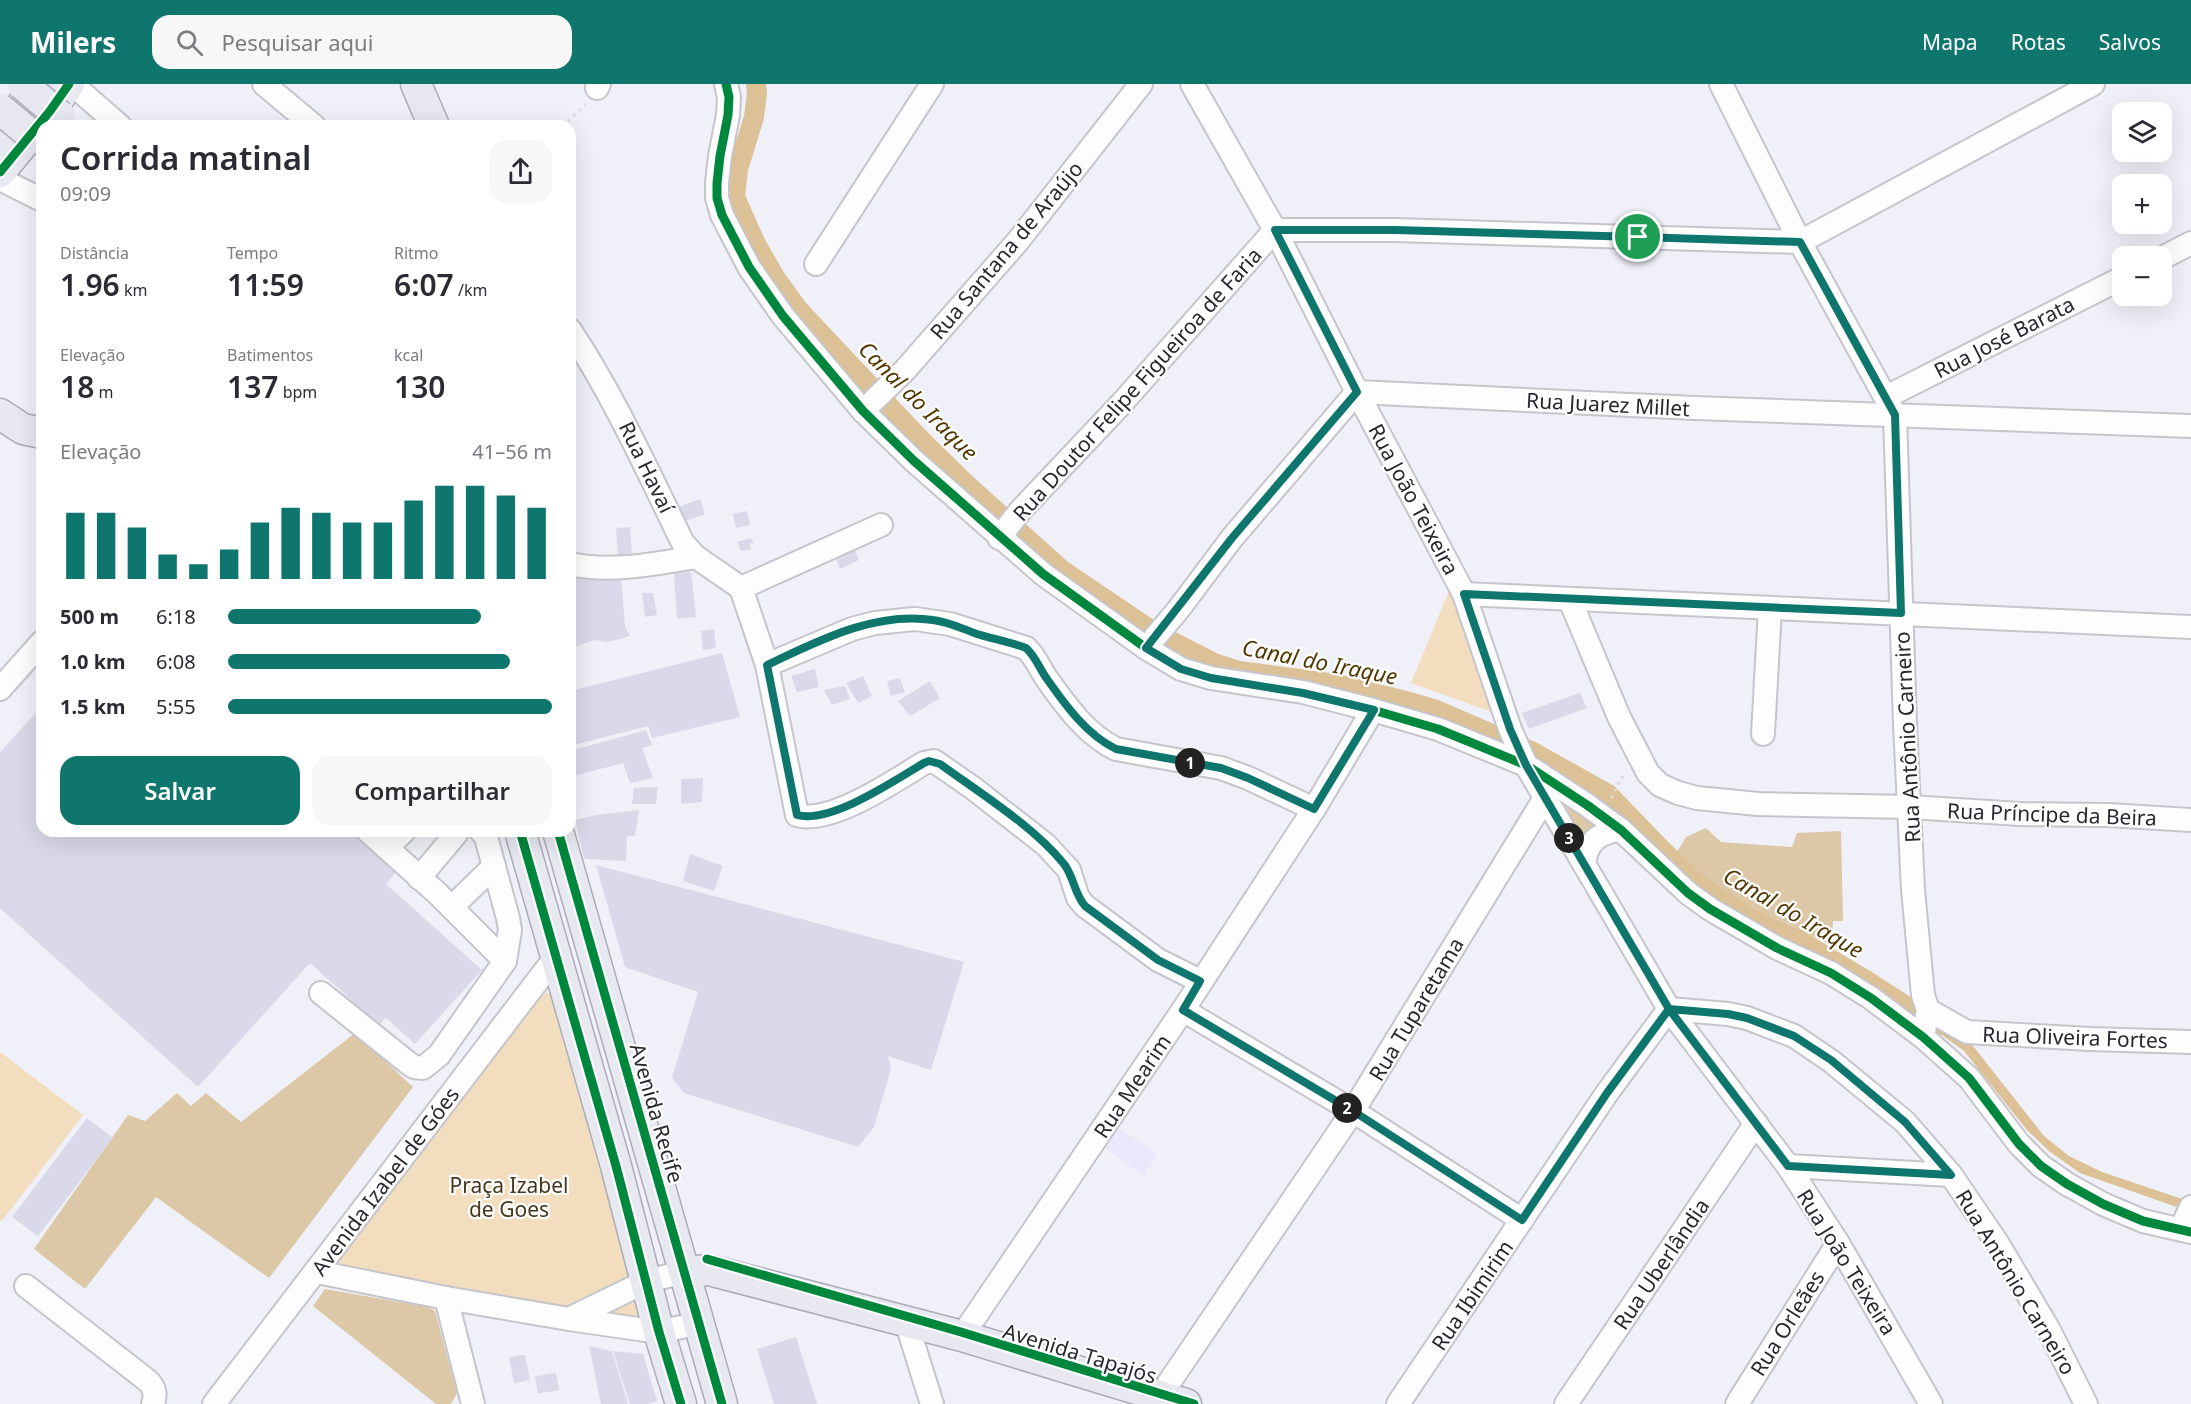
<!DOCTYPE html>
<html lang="pt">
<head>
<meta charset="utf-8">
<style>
  body { margin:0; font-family:"Noto Sans",sans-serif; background:#f7f7f7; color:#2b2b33; height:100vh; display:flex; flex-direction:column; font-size:22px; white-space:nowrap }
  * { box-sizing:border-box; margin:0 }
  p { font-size:20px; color:#7c7c81 }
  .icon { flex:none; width:33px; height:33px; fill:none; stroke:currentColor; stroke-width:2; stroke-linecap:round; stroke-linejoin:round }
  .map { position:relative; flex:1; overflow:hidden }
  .side { position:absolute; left:36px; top:36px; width:540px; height:717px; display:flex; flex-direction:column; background:#fff; border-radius:18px; box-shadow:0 6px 24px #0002 }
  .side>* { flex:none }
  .tools { position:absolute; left:2112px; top:18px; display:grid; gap:12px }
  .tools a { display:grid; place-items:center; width:60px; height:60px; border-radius:12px; background:#fff; box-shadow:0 6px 24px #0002; font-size:30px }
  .pin { position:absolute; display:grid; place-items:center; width:51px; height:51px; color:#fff; margin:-26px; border:3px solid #fff; border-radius:50%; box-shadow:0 2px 6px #0007 }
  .km { position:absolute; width:30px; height:30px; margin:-15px; border-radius:50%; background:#222; color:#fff; font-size:16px; line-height:30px; text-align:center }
  .round { display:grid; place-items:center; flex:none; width:63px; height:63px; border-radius:18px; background:#f7f7f7 }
  .summary { display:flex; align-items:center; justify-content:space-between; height:102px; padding:0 24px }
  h1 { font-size:33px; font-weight:600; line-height:45px }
  .metrics { display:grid; grid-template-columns:repeat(3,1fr); gap:9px; height:102px; padding:6px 24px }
  .metrics div { display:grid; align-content:center }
  .metrics b { font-size:30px; font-weight:600 }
  .metrics small { font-size:16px; font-weight:400 }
  .metrics p { font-size:16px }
  .chart { height:168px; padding:12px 24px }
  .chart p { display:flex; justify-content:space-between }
  .chart svg { width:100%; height:108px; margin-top:6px; stroke:#0f766e; stroke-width:6 }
  .button { display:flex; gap:12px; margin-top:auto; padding:12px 24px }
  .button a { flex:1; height:69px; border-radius:18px; background:#0f766e; color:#fff; font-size:24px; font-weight:600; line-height:69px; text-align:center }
  .button a+a { background:#f7f7f7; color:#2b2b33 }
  ul { padding:0 24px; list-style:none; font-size:20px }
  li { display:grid; grid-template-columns:96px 72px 1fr; align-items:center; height:45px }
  li i { height:15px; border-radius:8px; background:#0f766e }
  header { display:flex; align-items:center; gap:36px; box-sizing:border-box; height:84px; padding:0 30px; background:#0f766e; color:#fff }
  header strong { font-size:28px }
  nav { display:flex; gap:33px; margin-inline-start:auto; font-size:21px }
  .search { width:420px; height:54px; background:#f7f7f7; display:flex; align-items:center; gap:15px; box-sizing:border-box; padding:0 21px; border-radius:18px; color:#7c7c81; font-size:22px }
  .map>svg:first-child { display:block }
  .built { fill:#e9e9fb }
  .green { fill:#f2ddbe }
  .forest { fill:#dcc7a7 }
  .water { fill:#dcc196 }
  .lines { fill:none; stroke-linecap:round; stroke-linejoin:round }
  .canal { stroke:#dcc196; stroke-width:20 }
  .building { fill:#d9d9ea }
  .minor-casing { stroke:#c5c5cb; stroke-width:26 }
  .major-casing { stroke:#acacb9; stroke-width:33 }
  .path { stroke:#dbdbdd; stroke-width:3; stroke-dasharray:3 4.5; stroke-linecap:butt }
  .minor { stroke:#fdfdfe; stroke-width:22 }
  .major { stroke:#e8e8f0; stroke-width:30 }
  .major-bridge-casing { stroke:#acacb9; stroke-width:33; stroke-linecap:butt }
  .major-bridge { stroke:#e8e8f0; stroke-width:30 }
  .cycleway-casing { stroke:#fff; stroke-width:13 }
  .cycleway { stroke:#00873e; stroke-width:9 }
  .route-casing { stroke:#fff; stroke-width:12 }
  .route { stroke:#0f766e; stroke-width:8 }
  .labels { text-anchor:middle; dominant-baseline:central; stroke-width:4.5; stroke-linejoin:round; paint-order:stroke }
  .street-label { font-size:21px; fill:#28282f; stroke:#fff }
  .park-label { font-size:21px; fill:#473619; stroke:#fff }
  .water-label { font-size:22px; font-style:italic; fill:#523800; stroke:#fff }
</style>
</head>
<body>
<header>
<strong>Milers</strong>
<div class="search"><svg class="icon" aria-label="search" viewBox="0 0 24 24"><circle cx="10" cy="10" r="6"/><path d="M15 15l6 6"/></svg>Pesquisar aqui</div>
<nav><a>Mapa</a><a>Rotas</a><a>Salvos</a></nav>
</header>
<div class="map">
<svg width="2191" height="1320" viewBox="0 0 2191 1320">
  <rect width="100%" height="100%" fill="#f0f0f8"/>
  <polygon class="built" points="1117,1043 1158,1070 1144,1092 1105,1064"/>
  <g class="green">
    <polygon points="1449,507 1462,530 1492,628 1411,599"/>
    <polygon points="547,909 556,912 642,1227 635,1234 623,1236 342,1182 338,1175 541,910"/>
    <polygon points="0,968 83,1031 2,1137 0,1136"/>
  </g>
  <g class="forest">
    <polygon points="1574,718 1601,743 1581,758 1566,723"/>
    <polygon points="1706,744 1721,758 1792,763 1797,749 1841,747 1843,837 1833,837 1832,862 1789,840 1740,820 1700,794 1677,768 1686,753"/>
    <polygon points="355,949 413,1003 269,1194 156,1113 85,1205 34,1165 128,1031 145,1037 177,1009 191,1022 206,1009 241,1038"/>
    <polygon points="325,1205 428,1223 435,1227 457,1309 451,1320 436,1320 313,1222"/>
  </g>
  <polygon class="water" points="1935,935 1973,962 2044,1052 2069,1072 2102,1088 2191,1118 2191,1128 2080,1089 2049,1067 2027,1046 1964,967 1931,943"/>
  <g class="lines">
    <polyline class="canal" points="756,0 757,9 754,33 738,85 735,113 756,160 775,193 798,225 922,357 965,399 1062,486 1157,550 1214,579 1239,587 1336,600 1406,617 1434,625 1533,668 1608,710 1659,763 1695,798 1746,832 1799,856 1864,895 1937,942"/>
  </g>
  <g class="building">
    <polygon points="700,415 705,430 680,439 673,425"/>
    <polygon points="747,427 750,441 736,444 733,430"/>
    <polygon points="630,443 632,469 618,471 616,444"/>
    <polygon points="751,454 754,459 750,459 751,465 741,467 737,458"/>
    <polygon points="851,457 859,476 840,485 833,465"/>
    <polygon points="691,488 696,533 677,535 674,490"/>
    <polygon points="587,491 621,491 625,543 630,552 609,558 594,556 570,565 570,492 575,494"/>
    <polygon points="642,509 653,509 657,531 645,533"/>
    <polygon points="714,545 716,564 703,566 701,547"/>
    <polygon points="722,569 740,633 652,654 648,642 570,662 570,607"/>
    <polygon points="815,585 819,603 797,608 791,592"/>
    <polygon points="863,592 872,612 858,619 846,599"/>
    <polygon points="900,594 905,608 891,612 887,597"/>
    <polygon points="930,597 940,614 910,632 898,617"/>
    <polygon points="845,602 850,615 832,621 824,606"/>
    <polygon points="1580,609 1587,624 1529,645 1522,629"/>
    <polygon points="42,622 42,747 355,747 398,786 386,800 482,886 415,960 386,934 379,941 310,879 198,1003 0,824 0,668"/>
    <polygon points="646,646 652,661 642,664 653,694 630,699 623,679 570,693 570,667"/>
    <polygon points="703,694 702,718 681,720 681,695"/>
    <polygon points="658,703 656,720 632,720 634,704"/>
    <polygon points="639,726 635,752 627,752 626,777 584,775 575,736 596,731"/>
    <polygon points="690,770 723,782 714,807 683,797"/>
    <polygon points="596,781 964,878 931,986 888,972 891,985 874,1043 858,1063 684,1009 672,994 698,908 625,883"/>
    <polygon points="87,1034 113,1054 38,1152 12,1133"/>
    <polygon points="796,1253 817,1320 774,1320 757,1265"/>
    <polygon points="589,1262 612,1267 628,1320 601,1320"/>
    <polygon points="613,1267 643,1270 657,1317 648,1320 630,1320"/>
    <polygon points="525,1271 530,1296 514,1299 509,1273"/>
    <polygon points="556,1289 559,1306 538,1310 535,1292"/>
  </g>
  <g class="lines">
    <g class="minor-casing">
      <g id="minor">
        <polyline points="72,0 120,42"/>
        <polyline points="264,0 314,42"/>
        <polyline points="726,0 729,13 728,31 720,72 717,99 717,114 722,131 749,183 783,232 863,327 913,376 1043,490 1146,564 1181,585 1211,594 1303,608 1373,626 1438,645 1526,681 1587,721 1621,746 1688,809 1710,825 1777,864 1831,889 1871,914 1923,953 1969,994 2019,1060 2041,1082 2067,1100 2103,1120 2143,1137 2191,1148"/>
        <polyline points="1192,0 1275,146 1357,308 1464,510 1510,645 1526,681 1669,925 1788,1082 1838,1159 1931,1320"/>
        <polyline points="1721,0 1800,158 1895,331 1905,640 1913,806 1923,911 1928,926 1923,953"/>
        <polyline points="597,4 599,0"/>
        <polyline points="0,95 42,116"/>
        <polyline points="2162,174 2191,159"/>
        <polyline points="816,180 932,0"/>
        <path d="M 570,246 C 615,314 647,386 683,459 L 696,473 L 741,504"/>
        <polyline points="1886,313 2122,194"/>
        <polyline points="863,327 905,286 1018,157 1141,0"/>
        <polyline points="999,454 1020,427 1122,319 1275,146 1395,146 1800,158 2093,0"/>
        <path d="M 570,480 C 610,489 655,480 696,473"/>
        <path d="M 741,504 L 767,581 L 797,731 C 831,741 896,696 924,679 L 934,677 L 973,704 L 1046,761 L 1069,786 L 1078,814 L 1085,822 L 1158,876 L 1200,897"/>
        <polyline points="741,504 881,441"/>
        <polyline points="1464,510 2191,543"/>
        <polyline points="1570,516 1619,633 1648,689 1660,701 1678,709 1697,714 1758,720 1910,723 2020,730 2108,731 2191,736"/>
        <polyline points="1146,564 1178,526 1232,454 1357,308 1695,324 2191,342"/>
        <path d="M 767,581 L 852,545 L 875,539 L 915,535 L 950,540 L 1026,564 C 1036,573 1039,584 1047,595 C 1066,622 1087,651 1116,665 L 1221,684 L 1248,694 L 1314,725"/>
        <polyline points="0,605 42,558"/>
        <polyline points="1763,650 1770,524"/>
        <polyline points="368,747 437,809 505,877 510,846 508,834 486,753 481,747"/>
        <polyline points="387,764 404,747"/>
        <path d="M 1584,780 C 1587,758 1598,748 1621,746"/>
        <polyline points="419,794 456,750"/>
        <polyline points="452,823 494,782"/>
        <polyline points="321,909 407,978 414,983 423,984 439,971 505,877"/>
        <polyline points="1183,926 1353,1027 1522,1136"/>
        <polyline points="1928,926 1967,948 2090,955 2191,958"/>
        <polyline points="1788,1082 1951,1091"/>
        <polyline points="2181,1145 2191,1123"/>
        <polyline points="317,1188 446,1214 569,1235 659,1248 699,1239"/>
        <path d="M 26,1202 L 148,1297 C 155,1304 156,1310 153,1320"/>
        <polyline points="446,1214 473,1320"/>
        <polyline points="569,1235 647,1197 684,1188"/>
        <polyline points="906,1237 932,1320"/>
        <polyline points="962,1252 1183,926 1314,725 1373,626"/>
        <polyline points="1160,1312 1353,1027 1545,714"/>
        <polyline points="214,1320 555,874"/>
        <polyline points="1398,1320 1607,1009 1669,925 1728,930 1747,934 1794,952 1831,977 1905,1038 1951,1091 1998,1160 2049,1246 2086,1320"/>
        <polyline points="1566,1320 1756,1039"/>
        <polyline points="1737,1320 1838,1159"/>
      </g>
    </g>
    <g class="major-casing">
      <g id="major">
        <polyline points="416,0 434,42"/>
        <polyline points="0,52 37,0"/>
        <polyline points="0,88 50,27 69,0"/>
        <polyline points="0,330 23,345 42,349"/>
        <polyline points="520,747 616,1082 659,1248 681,1320"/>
        <polyline points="558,747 722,1320"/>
        <polyline points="684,1188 709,1186 962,1252 1186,1320"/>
      </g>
    </g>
    <g class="path">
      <polyline points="562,42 586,21"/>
      <polyline points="1611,714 1625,688"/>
    </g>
    <use href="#minor" class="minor"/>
    <use href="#major" class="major"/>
    <g class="major-bridge-casing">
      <g id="major-bridge">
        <polyline points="22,0 60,32"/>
        <polyline points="0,25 35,54"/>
      </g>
    </g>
    <use href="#major-bridge" class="major-bridge"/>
    <g class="cycleway-casing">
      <g id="cycleway">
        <polyline points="726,0 729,13 728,31 720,72 717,99 717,114 722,131 749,183 783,232 863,327 913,376 1043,490 1146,564 1181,585 1211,594 1303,608 1373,626 1438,645 1526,681 1587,721 1621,746 1688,809 1710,825 1777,864 1831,889 1871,914 1923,953 1969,994 2019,1060 2041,1082 2067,1100 2103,1120 2143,1137 2191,1148"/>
        <polyline points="0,88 50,27 69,0"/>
        <polyline points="520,747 616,1082 659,1248 681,1320"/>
        <polyline points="558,747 722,1320"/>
        <polyline points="707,1175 961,1248 1194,1320"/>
      </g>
    </g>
    <use href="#cycleway" class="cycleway"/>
  </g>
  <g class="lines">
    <g class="route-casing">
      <path id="route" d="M 1638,153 L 1395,146 L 1275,146 L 1357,308 L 1232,454 L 1146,564 L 1181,585 L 1211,594 L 1303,609 L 1374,626 L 1314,725 L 1248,694 L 1221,684 L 1116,665 C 1087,651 1066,622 1047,595 C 1039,584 1036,573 1026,564 C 1010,558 993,555 977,550 C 963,545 949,538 933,536 C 875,527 818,557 767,581 L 797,731 C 831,740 895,696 924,679 L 929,677 L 940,680 C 980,709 1033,742 1064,780 C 1074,793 1074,809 1085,822 L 1158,876 L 1200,897 L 1183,926 L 1353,1027 L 1522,1136 L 1607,1009 L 1669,925 L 1728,930 L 1747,934 L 1794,952 L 1831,976 L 1905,1038 L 1951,1091 L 1788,1082 L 1669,925 L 1526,681 L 1510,645 L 1464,510 L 1901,529 L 1895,331 L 1800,158 L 1638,153"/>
    </g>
    <use href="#route" class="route"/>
  </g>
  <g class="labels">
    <g class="street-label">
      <text transform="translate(1006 166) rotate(-50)">Rua Santana de Araújo</text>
      <text transform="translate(2004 253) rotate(-27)">Rua José Barata</text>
      <text transform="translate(1137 300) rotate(-48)">Rua Doutor Felipe Figueiroa de Faria</text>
      <text transform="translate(1608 320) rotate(3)">Rua Juarez Millet</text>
      <text transform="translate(647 383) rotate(64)">Rua Havaí</text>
      <text transform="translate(1414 415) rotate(62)">Rua João Teixeira</text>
      <text transform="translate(1907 653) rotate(-93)">Rua Antônio Carneiro</text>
      <text transform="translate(2052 730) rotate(2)">Rua Príncipe da Beira</text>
      <text transform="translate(1416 925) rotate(-59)">Rua Tuparetama</text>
      <text transform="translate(2075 953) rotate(2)">Rua Oliveira Fortes</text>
      <text transform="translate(1132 1002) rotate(-56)">Rua Mearim</text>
      <text transform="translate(657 1029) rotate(74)">Avenida Recife</text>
      <text transform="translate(385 1097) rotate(-53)">Avenida Izabel de Góes</text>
      <text transform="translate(1847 1178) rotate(58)">Rua João Teixeira</text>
      <text transform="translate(1661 1180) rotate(-56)">Rua Uberlândia</text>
      <text transform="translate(2016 1198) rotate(59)">Rua Antônio Carneiro</text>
      <text transform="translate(1472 1211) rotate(-56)">Rua Ibimirim</text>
      <text transform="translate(1787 1239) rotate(-58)">Rua Orleães</text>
      <text transform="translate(1080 1269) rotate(17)">Avenida Tapajós</text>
    </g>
    <g class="park-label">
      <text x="509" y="1101">Praça Izabel<tspan x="509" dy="24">de Goes</tspan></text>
    </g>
    <g class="water-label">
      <text transform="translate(919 316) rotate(45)">Canal do Iraque</text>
      <text transform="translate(1320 577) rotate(11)">Canal do Iraque</text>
      <text transform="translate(1794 828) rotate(30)">Canal do Iraque</text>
    </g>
  </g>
</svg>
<div class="tools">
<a><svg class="icon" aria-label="layers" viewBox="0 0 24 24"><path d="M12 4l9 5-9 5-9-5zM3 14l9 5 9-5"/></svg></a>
<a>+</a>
<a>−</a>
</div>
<div class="pin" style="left:1638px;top:153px;background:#1e9e55"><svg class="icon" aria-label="arrive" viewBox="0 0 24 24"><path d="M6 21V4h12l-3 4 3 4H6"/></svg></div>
<b class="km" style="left:1190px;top:679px">1</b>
<b class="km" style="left:1347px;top:1024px">2</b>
<b class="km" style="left:1569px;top:754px">3</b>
<section class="side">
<div class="summary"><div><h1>Corrida matinal</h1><p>09:09</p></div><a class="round"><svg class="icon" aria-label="share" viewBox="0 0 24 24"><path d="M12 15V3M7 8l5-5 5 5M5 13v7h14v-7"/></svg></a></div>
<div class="metrics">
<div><p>Distância</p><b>1.96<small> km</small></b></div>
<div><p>Tempo</p><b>11:59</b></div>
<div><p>Ritmo</p><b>6:07<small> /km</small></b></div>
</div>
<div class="metrics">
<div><p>Elevação</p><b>18<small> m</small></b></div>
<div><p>Batimentos</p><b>137<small> bpm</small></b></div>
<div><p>kcal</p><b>130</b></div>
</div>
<div class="chart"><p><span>Elevação</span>41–56 m</p>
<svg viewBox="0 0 160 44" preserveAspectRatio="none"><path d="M5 44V17M15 44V17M25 44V23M35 44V34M45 44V38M55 44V32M65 44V21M75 44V15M85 44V17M95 44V21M105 44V21M115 44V12M125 44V6M135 44V6M145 44V10M155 44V15"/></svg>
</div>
<ul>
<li><b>500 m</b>6:18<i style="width:78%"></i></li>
<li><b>1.0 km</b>6:08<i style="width:87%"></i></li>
<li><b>1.5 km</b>5:55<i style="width:100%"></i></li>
</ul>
<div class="button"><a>Salvar</a><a>Compartilhar</a></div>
</section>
</div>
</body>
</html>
